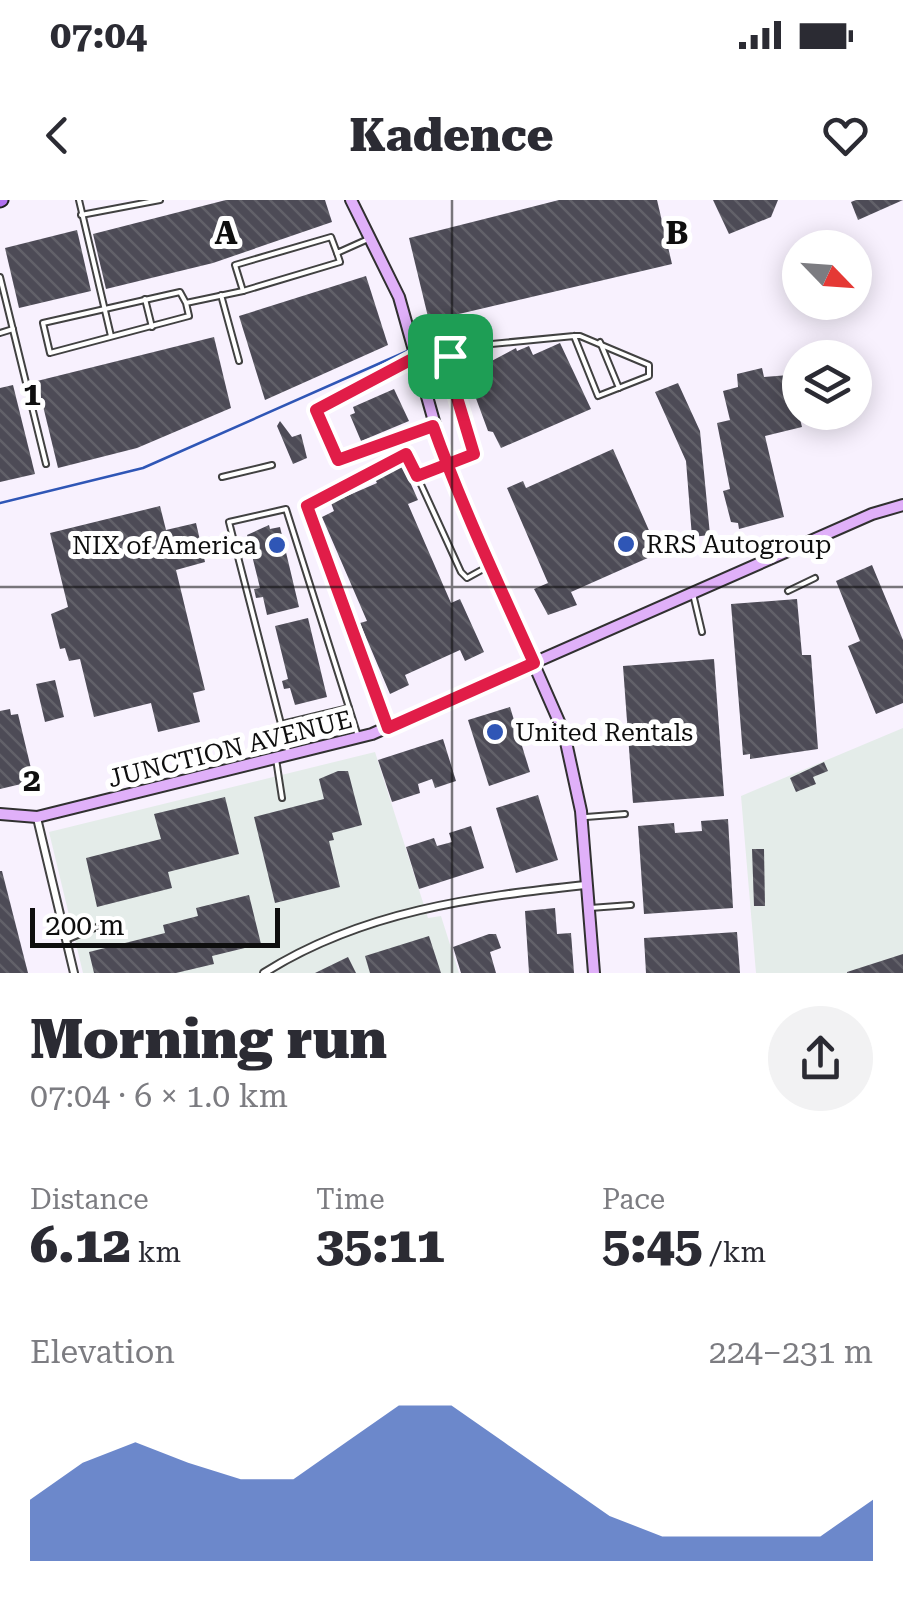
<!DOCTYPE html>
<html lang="en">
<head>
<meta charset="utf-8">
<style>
  body { margin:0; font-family:"Roboto Serif",serif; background:#f2f2f3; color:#2b2b33; height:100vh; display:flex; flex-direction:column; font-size:38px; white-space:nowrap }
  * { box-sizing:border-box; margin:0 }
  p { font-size:32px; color:#7c7c81 }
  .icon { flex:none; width:55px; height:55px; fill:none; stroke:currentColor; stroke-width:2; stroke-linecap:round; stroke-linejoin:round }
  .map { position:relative; height:773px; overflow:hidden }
  .drawer { display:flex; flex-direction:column; background:#fff; flex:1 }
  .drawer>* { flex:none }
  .needle { width:65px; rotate:115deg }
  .controls { position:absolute; left:782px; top:30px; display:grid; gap:20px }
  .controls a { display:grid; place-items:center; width:90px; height:90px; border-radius:50%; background:#fff; box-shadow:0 5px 25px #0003; font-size:50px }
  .scale { position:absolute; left:30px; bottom:25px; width:250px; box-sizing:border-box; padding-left:10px; border:5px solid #0e0e0e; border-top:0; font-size:28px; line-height:35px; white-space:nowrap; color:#0e0e0e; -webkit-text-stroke:8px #fff; paint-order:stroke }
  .pin { position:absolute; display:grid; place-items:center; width:85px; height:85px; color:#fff; margin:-42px; border-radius:20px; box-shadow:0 5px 15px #0006 }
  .round { display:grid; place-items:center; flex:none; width:105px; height:105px; border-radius:52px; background:#f2f2f3 }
  .overview { display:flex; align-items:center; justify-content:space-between; height:170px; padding:0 30px }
  h1 { font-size:55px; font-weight:800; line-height:75px }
  .metrics { display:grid; grid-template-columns:repeat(3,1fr); gap:15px; height:170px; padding:10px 30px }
  .metrics div { display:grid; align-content:center }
  .metrics b { font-size:50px; font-weight:800 }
  .metrics small { font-size:28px; font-weight:400 }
  .metrics p { font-size:28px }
  .chart { height:280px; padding:20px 30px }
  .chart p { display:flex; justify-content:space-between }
  .chart svg { width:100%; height:180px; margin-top:10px; fill:#2f56b6; opacity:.7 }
  .status { display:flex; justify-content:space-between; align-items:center; height:70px; padding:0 50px; background:#fff; direction:ltr }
  .status svg { height:28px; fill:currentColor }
  header { display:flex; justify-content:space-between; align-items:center; height:130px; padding:0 30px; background:#fff; font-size:45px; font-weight:800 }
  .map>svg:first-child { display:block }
  .industrial { fill:#e4ece9 }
  .building { fill:url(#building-back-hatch) }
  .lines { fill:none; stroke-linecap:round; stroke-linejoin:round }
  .lane-casing { stroke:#414141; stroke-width:8 }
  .street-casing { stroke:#414141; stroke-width:10 }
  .secondary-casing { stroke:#303030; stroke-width:14 }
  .primary-casing { stroke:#1f1f1f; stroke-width:15 }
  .lane { stroke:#fff; stroke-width:4 }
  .street { stroke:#fff; stroke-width:6 }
  .secondary { stroke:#e0b0f9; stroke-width:10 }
  .primary { stroke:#b170ef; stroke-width:11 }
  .rail { stroke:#2f56b6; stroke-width:2.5 }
  .route-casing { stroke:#fff; stroke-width:20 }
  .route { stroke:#e11d48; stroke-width:12 }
  .grid { fill:none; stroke:#0e0e0e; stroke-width:2.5; stroke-opacity:0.55 }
  .poi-dot { fill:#2f56b6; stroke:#fff; stroke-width:4 }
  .labels { text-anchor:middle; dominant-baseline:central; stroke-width:10; stroke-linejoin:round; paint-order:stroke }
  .poi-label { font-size:25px; fill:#0e0e0e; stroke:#fff; text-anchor:start }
  .street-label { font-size:25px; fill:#0e0e0e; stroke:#fff }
  .grid-label { font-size:32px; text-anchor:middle; font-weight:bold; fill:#0e0e0e; stroke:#fff; stroke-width:10; stroke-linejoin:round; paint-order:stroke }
</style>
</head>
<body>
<div class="status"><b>07:04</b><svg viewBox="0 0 49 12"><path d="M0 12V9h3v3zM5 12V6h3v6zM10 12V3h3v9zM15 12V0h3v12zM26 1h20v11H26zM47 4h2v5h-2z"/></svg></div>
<header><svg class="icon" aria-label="back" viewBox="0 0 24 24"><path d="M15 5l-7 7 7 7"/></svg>Kadence<svg class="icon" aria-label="heart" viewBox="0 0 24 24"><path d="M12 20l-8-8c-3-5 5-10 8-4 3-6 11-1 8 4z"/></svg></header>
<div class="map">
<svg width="903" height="773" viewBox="0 0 903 773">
  <defs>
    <pattern id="building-back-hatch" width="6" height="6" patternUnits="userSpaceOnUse" patternTransform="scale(2.5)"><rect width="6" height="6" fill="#4d4b56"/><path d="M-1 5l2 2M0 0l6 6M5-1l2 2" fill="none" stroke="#626169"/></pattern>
  </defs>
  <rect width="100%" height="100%" fill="#f8f1fe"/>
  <g class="industrial">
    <polygon points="903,528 903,773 756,773 741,596"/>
    <polygon points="375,552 428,718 441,716 459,773 83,773 49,632"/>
  </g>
  <g class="building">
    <polygon points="226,0 325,0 332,22 213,63 106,89 93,34"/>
    <polygon points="559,0 657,0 672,64 429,121 409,38"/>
    <polygon points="713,0 778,0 771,17 729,34"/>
    <polygon points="903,0 858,20 851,2 856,0"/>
    <polygon points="77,30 91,91 19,108 5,48"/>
    <polygon points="366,76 388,145 265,200 239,116"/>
    <polygon points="214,137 231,208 137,248 58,268 37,181"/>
    <polygon points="560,143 591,209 501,248 493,232 488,231 467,174 516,148 517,151 529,146 533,155"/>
    <polygon points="762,168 764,177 789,175 802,227 765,236 784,317 739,329 738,323 731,322 723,291 730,289 717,223 730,220 723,191 738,187 737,174"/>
    <polygon points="678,183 700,231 710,335 692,337 686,261 655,192"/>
    <polygon points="13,185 35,274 0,282 0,188"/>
    <polygon points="394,189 409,221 361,241 350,215 355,213 353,207"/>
    <polygon points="280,221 292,237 301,234 307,258 293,264 277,226"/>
    <polygon points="613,249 659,353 571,392 577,405 548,415 534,389 548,383 507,288 523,281 526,288"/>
    <polygon points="402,264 418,300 408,304 451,403 460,399 484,452 465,461 460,450 405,475 409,485 390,494 360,423 367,421 322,317 334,311 331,303 377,283 374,277"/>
    <polygon points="160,306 166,330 196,323 205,362 176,370 205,490 193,493 200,522 158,532 151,503 94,517 80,459 69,461 65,448 60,449 51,414 68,407 50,333"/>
    <polygon points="269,325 270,329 280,327 299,407 267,415 263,397 256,398 254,389 260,388 247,335"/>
    <polygon points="872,365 903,440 903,503 876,514 848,446 860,441 836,381"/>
    <polygon points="797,399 802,455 811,455 818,549 750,559 750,554 743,555 731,404"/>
    <polygon points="308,418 327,497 295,505 290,488 284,489 282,481 288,479 275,426"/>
    <polygon points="714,459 724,596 633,603 623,466"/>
    <polygon points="55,480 64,517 45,522 36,484"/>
    <polygon points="510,507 530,572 489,586 468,520"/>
    <polygon points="10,509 11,515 18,514 34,581 0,589 0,511"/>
    <polygon points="443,539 456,581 435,588 432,579 418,584 420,593 392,602 378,560"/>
    <polygon points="824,562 828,571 813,577 816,584 796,592 790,578"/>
    <polygon points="338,571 348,571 362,625 332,633 334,640 329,641 340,687 275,703 254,617 324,599 319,579"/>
    <polygon points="538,595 558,660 516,673 496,608"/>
    <polygon points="225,597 239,654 168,672 172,688 97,707 86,658 161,639 154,614"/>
    <polygon points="728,619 733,708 644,714 638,626 674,623 675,633 702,631 701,621"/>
    <polygon points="471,626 484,668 419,689 406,647 434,638 437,646 452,642 449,633"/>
    <polygon points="752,649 764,649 765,706 754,706"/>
    <polygon points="0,671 2,671 28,773 0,773"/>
    <polygon points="249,695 261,744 212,756 214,764 176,773 94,773 89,752 165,733 163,725 198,716 196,708"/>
    <polygon points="555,708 557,734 571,733 574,773 529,773 525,711"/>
    <polygon points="737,732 740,773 646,773 644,738"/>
    <polygon points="489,734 496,734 501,748 490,752 496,773 461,773 453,747"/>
    <polygon points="429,736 441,773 370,773 365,756"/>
    <polygon points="903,754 903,773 847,773 847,772"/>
    <polygon points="348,757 356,773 315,773"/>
  </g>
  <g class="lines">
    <g class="lane-casing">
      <g id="lane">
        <polyline points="79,0 111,136"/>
        <polyline points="81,15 160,0"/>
        <polyline points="0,77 46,264"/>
        <polyline points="243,91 340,62 337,53"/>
        <polyline points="221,95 239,161"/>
        <polyline points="145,99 152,127"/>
        <polyline points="186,103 180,92 43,123 50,153 189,116 186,103 243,91 235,65 331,37 337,53 366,40"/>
        <polyline points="0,133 13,129"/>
        <polyline points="600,142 619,188"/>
        <polyline points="414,158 316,210 338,260 431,227"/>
        <polyline points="421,164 450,156"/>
        <polyline points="417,276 474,254 449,171 450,156 481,145 574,136 580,136 649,165 649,176 598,196 574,136"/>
        <polyline points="222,277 272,265"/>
        <polyline points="788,391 815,378"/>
        <polyline points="693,394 702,432"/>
        <polyline points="282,524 349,508"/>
        <polyline points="386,524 307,306 407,254 461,372 467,378 487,367"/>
        <polyline points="288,551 229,322 286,309 357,533"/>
        <polyline points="276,559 282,598"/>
        <polyline points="586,617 625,614"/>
        <polyline points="590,708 631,705"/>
        <polyline points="66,740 97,727"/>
      </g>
    </g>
    <g class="street-casing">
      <g id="street">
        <polyline points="37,618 74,773"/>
        <path d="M 264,773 C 362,711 473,697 585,685"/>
      </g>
    </g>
    <g class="secondary-casing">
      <g id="secondary">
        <polyline points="351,0 399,97 446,264 564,533 581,611 594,773"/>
        <polyline points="0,614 37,617 372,534 872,314 903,305"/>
      </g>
    </g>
    <g class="primary-casing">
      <polyline id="primary" points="0,1 2,0"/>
    </g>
    <use href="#lane" class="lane"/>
    <use href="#street" class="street"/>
    <use href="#secondary" class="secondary"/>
    <use href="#primary" class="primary"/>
    <polyline class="rail" points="0,303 143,268 412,149"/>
  </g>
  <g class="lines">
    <g class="route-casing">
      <path id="route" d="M 450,156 L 416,166 L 414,158 L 316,210 L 338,260 L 433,226 C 462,307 499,385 534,463 L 388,528 L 307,306 L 406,254 L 417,276 L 474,254 L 449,171 L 450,156"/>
    </g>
    <use href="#route" class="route"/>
  </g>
  <path class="grid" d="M 452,0 L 452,773M 0,387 L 903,387"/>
  <g class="poi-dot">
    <circle cx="626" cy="344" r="10"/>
    <circle cx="277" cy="345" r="10"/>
    <circle cx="495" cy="532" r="10"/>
  </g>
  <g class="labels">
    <g class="poi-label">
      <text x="646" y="344">RRS Autogroup</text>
      <text x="257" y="345" text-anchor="end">NIX of America</text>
      <text x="515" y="532">United Rentals</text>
    </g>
    <g class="street-label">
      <text transform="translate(230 549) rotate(-14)">JUNCTION AVENUE</text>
    </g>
  </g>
  <g class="grid-label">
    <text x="226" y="44">A</text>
    <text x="677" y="44">B</text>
    <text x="32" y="205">1</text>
    <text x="32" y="591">2</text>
  </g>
</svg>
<div class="controls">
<a><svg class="needle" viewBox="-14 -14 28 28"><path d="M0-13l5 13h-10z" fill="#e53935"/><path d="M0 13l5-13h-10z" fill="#7c7c81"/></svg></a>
<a><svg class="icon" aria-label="layers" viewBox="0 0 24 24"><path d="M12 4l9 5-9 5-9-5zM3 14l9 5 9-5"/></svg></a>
</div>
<div class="scale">200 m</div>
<div class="pin" style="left:450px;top:156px;background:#1e9e55"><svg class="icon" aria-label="arrive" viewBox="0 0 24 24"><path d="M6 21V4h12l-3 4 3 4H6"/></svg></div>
</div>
<section class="drawer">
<div class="overview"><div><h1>Morning run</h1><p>07:04 · 6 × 1.0 km</p></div><a class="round"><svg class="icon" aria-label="share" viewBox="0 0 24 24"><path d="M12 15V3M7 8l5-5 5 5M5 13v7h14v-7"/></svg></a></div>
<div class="metrics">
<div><p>Distance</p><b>6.12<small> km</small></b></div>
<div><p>Time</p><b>35:11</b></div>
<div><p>Pace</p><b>5:45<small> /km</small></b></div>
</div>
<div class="chart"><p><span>Elevation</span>224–231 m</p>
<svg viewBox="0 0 160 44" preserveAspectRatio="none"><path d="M0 44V29L10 20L20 15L30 20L40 24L50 24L60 15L70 6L80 6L90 15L100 24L110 33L120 38L130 38L140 38L150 38L160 29V44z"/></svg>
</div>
</section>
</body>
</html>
